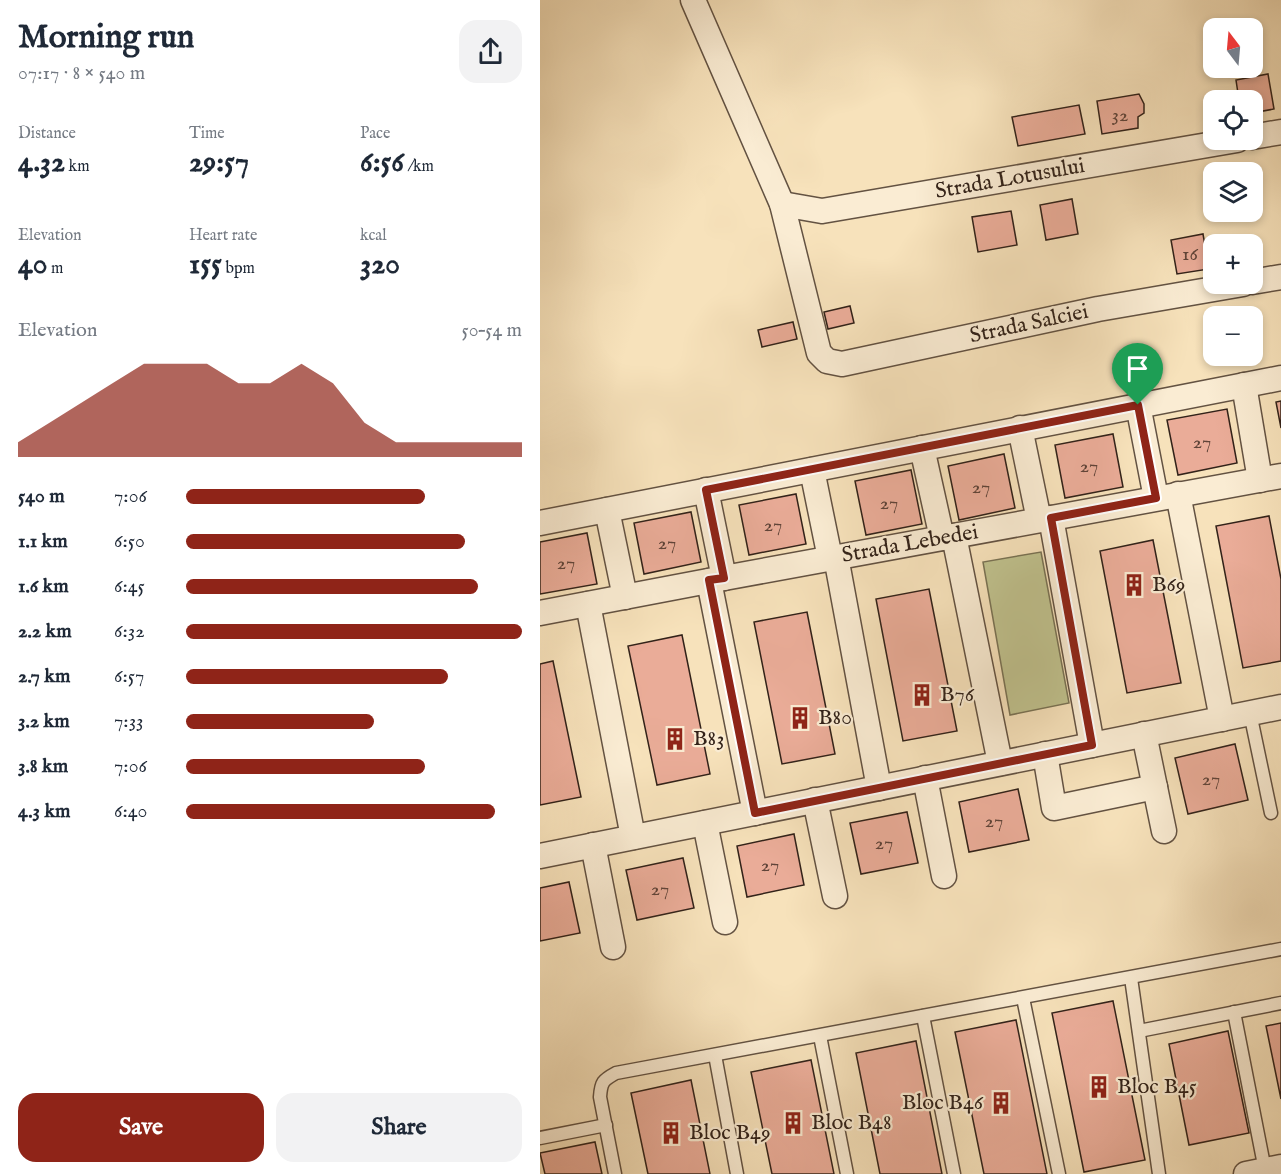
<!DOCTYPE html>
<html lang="en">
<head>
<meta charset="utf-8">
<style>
  body { margin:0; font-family:"IM FELL English",serif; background:#f2f2f3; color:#1f2937; height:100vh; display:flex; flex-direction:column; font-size:22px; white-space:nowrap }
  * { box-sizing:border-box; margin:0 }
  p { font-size:20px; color:#747a83 }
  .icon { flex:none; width:33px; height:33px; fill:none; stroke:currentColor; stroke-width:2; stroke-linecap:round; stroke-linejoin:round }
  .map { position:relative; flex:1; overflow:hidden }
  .details { display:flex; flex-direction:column; background:#fff; width:540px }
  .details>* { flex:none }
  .needle { width:39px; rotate:344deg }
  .controls { position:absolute; left:663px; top:18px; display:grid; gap:12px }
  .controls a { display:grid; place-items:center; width:60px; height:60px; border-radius:12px; background:#fff; box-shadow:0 3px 9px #0003; font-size:30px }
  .pin { position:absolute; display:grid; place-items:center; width:51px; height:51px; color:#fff; margin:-62px -26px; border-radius:50% 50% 50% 0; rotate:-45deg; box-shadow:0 0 6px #0007 }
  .pin .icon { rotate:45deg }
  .round { display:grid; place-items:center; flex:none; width:63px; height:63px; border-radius:18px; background:#f2f2f3 }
  .overview { display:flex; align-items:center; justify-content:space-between; height:102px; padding:0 18px }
  h1 { font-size:33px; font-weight:800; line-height:45px }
  .stats { display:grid; grid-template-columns:repeat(3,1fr); gap:9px; height:102px; padding:6px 18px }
  .stats div { display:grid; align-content:center }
  .stats b { font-size:30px; font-weight:800 }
  .stats small { font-size:16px; font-weight:400 }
  .stats p { font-size:16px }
  .chart { height:168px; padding:12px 18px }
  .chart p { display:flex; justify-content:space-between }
  .chart svg { width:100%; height:108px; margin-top:6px; fill:#8f2418; opacity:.7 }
  .cta { display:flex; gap:12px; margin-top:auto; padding:12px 18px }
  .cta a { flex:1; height:69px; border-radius:18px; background:#8f2418; color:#fff; font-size:24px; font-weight:800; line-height:69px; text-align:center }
  .cta a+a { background:#f2f2f3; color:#1f2937 }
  ul { padding:0 18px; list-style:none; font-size:20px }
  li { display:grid; grid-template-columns:96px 72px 1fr; align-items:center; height:45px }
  li i { height:15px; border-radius:8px; background:#8f2418 }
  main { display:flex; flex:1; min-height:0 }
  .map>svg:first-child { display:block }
  .green { fill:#c0c28e; stroke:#797254; stroke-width:1.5 }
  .building { fill:#eaac98; stroke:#322219; stroke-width:1.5 }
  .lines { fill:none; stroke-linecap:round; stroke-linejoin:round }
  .service-casing { stroke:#635242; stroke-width:15 }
  .minor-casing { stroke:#635242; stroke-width:27 }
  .service { stroke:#faecd3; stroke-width:12 }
  .minor { stroke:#faecd3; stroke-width:24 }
  .route-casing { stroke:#fff; stroke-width:12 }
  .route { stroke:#8f2418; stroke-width:8 }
  .labels { text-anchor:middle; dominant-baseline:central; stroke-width:4.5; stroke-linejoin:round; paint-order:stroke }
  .number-label { font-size:20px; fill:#604439 }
  .street-label { font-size:22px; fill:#322219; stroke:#faecd3 }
  .poi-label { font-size:22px; fill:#322219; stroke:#faecd3; text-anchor:start }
</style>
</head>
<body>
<main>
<section class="details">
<div class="overview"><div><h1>Morning run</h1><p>07:17 · 8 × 540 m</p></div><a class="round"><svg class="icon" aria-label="share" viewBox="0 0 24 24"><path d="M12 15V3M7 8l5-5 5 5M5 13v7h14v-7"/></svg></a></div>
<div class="stats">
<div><p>Distance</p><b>4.32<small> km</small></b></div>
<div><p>Time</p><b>29:57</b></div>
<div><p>Pace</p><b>6:56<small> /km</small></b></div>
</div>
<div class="stats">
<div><p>Elevation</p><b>40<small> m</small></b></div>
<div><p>Heart rate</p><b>155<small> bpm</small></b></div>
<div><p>kcal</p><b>320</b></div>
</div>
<div class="chart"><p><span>Elevation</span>50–54 m</p>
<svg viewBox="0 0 160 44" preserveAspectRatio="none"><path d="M0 44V38L10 30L20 22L30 14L40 6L50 6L60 6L70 14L80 14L90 6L100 14L110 30L120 38L130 38L140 38L150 38L160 38V44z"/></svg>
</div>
<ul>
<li><b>540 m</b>7:06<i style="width:71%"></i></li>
<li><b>1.1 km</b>6:50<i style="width:83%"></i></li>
<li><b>1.6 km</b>6:45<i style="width:87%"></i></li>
<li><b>2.2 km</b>6:32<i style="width:100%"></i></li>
<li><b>2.7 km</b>6:57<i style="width:78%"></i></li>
<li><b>3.2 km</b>7:33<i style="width:56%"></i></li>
<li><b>3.8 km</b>7:06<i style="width:71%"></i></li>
<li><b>4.3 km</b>6:40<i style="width:92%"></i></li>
</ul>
<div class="cta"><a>Save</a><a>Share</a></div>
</section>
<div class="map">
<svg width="741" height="1174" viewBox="0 0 741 1174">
  <rect width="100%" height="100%" fill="#f7e2bb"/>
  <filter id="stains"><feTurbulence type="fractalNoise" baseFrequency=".00333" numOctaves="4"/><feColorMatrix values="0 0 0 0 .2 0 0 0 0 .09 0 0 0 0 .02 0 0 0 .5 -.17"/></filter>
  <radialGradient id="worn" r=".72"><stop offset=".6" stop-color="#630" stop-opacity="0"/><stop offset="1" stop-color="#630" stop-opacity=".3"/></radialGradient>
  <polygon class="green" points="501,552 529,703 470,715 443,562"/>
  <g class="building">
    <polygon points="728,74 734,109 712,113 712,100 699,100 696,80"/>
    <polygon points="599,94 604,104 604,113 598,117 598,128 562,134 557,101"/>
    <polygon points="539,105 545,134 478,146 472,117"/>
    <polygon points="532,199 538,234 506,240 500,205"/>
    <polygon points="471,211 477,245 438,252 432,217"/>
    <polygon points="663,234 669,269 637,274 631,240"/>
    <polygon points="310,306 314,323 288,329 284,312"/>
    <polygon points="253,322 257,339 222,347 218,330"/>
    <polygon points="741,401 741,428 736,402"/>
    <polygon points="687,409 697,463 638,475 627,420"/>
    <polygon points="573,434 583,487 525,498 515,445"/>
    <polygon points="464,454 475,508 419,520 408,466"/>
    <polygon points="371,470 382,524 326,535 315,481"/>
    <polygon points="256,494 266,544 209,555 199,505"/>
    <polygon points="151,512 161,562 104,574 94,523"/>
    <polygon points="729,516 741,579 741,661 703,668 676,526"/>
    <polygon points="47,533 57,584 0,594 0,542"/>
    <polygon points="613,540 641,683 587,693 560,551"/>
    <polygon points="389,589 417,731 363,741 336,599"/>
    <polygon points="267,612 295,754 242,764 214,622"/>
    <polygon points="142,635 170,774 117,785 88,646"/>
    <polygon points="13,661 41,797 0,805 0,664"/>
    <polygon points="695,744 708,800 648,814 635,758"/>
    <polygon points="478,789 489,840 429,852 419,802"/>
    <polygon points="367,812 378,863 321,874 310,823"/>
    <polygon points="254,834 264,885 207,897 197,846"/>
    <polygon points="143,858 154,908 97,920 86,870"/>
    <polygon points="29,882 40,933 0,941 0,888"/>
    <polygon points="573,1001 605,1160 544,1172 512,1013"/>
    <polygon points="476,1020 507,1174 444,1174 415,1032"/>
    <polygon points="741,1023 741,1099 726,1026"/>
    <polygon points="688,1031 709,1133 649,1145 629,1044"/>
    <polygon points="376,1041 402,1174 340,1174 316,1053"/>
    <polygon points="271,1060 294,1174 232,1174 211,1072"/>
    <polygon points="151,1080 170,1174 108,1174 91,1093"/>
    <polygon points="55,1142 62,1174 5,1174 0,1153"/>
  </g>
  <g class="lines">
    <g class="service-casing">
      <g id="service">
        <polyline points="710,713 731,813"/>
        <polyline points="591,978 619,1174"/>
        <polyline points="483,998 519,1174"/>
        <polyline points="694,1012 725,1170"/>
        <polyline points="383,1016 414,1174"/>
        <polyline points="599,1031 741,1003"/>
        <polyline points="280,1036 307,1174"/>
        <polyline points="175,1055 197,1174"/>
        <polyline points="0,1138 66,1125"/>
        <path d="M 75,1174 L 60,1097 C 61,1082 63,1080 76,1073 L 741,949"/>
      </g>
    </g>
    <g class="minor-casing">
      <g id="minor">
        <polyline points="153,0 242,204 279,353 287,361 302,364 558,309 703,284"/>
        <polyline points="712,137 741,132"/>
        <polyline points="242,204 282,211 697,140"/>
        <polyline points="712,282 741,277"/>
        <polyline points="704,385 720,480"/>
        <polyline points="598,405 616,498"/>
        <polyline points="480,428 499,520"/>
        <polyline points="382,448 402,538"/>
        <polyline points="272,470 290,558"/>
        <polyline points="166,490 184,578"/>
        <polyline points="638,494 682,719"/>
        <polyline points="67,510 85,597"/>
        <polyline points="511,518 552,745"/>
        <polyline points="0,523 741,378"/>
        <polyline points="414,536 460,763"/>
        <polyline points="296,557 339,788"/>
        <polyline points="169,581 215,813"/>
        <polyline points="48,604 93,837"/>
        <polyline points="0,613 184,578 741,476"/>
        <polyline points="604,734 624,831"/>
        <polyline points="505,754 514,808 615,787"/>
        <polyline points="385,778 404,876"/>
        <polyline points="275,800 295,896"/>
        <polyline points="165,823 185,922"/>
        <polyline points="53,845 73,947"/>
        <polyline points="0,856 741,707"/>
        <polyline points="706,1174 741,1167"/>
      </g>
    </g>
    <use href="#service" class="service"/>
    <use href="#minor" class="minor"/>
  </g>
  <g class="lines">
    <g class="route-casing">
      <polygon id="route" points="598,405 616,498 511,518 552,745 215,813 169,580 184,578 166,490"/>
    </g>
    <use href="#route" class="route"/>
  </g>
  <defs>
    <g id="building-bare" transform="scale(1.8)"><path d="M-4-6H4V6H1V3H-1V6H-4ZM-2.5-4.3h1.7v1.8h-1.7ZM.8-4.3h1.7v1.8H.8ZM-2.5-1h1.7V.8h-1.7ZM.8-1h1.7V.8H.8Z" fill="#8f2418" stroke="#faecd3" stroke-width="2.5" paint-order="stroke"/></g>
  </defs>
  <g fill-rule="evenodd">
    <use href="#building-bare" x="594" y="585"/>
    <use href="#building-bare" x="382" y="695"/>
    <use href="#building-bare" x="260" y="718"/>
    <use href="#building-bare" x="135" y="739"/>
    <use href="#building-bare" x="559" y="1087"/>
    <use href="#building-bare" x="461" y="1103"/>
    <use href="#building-bare" x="253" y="1123"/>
    <use href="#building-bare" x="131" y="1133"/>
  </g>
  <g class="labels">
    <g class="number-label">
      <text x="580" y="115">32</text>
      <text x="650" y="254">16</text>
      <text x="662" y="442">27</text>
      <text x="549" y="466">27</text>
      <text x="441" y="487">27</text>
      <text x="349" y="503">27</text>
      <text x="233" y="525">27</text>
      <text x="127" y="543">27</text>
      <text x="26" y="563">27</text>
      <text x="671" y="779">27</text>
      <text x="454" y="821">27</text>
      <text x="344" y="843">27</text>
      <text x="230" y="865">27</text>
      <text x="120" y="889">27</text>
    </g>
    <g class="street-label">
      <text transform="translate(470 179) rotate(-10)">Strada Lotusului</text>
      <text transform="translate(489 324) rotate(-12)">Strada Salciei</text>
      <text transform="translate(370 544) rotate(-10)">Strada Lebedei</text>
    </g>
    <g class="poi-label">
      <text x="612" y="585">B69</text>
      <text x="400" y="695">B76</text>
      <text x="278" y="718">B80</text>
      <text x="153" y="739">B83</text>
      <text x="577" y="1087">Bloc B45</text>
      <text x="443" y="1103" text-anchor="end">Bloc B46</text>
      <text x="271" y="1123">Bloc B48</text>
      <text x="149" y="1133">Bloc B49</text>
    </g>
  </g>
  <rect width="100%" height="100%" filter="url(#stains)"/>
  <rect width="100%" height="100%" fill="url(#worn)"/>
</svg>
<div class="controls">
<a><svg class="needle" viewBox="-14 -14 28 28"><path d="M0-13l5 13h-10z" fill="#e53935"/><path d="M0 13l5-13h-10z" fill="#747a83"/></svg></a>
<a><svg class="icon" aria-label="locate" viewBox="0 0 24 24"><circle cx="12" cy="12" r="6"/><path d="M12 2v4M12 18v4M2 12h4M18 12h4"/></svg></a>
<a><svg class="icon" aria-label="layers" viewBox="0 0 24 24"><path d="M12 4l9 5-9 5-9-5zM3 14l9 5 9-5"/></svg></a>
<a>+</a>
<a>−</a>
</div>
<div class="pin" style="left:598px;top:405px;background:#1e9e55"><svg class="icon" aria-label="arrive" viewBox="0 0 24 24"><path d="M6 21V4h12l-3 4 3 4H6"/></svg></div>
</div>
</main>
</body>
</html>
